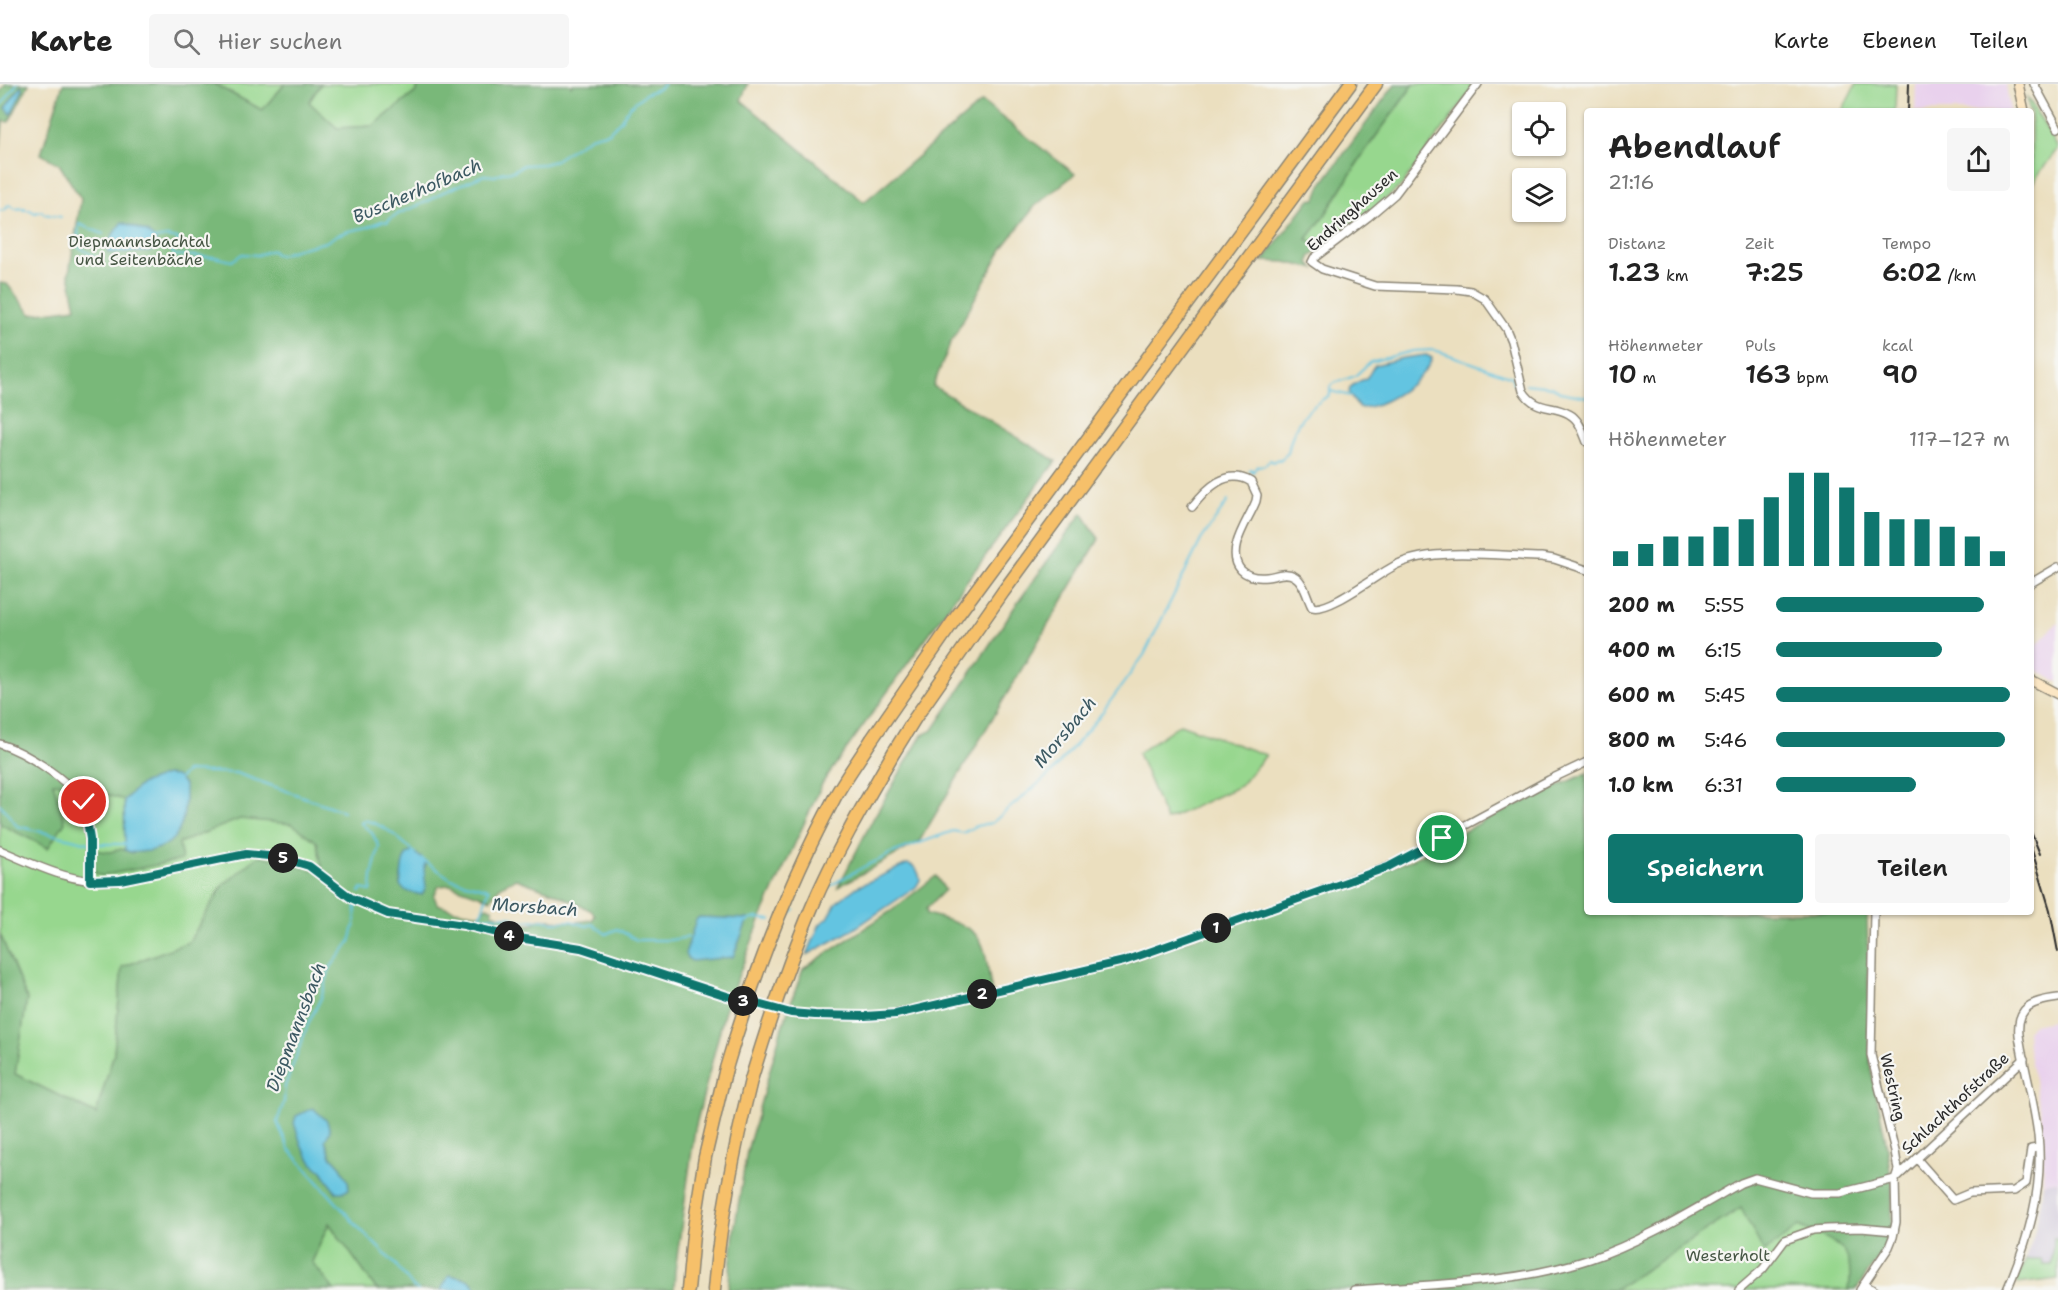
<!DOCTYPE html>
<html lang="de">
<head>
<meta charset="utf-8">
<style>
  body { margin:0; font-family:"Shantell Sans",sans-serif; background:#f6f6f6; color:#222; height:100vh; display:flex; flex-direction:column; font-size:22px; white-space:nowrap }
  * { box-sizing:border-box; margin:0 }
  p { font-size:20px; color:#767676 }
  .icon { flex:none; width:33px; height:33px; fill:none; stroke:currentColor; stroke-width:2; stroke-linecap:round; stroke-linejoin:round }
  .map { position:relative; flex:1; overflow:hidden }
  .side { position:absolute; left:1584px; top:24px; width:450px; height:807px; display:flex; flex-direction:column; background:#fff; border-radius:6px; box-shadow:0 2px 4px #0004 }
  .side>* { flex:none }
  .fabs { position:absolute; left:1512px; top:18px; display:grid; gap:12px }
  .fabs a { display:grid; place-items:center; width:54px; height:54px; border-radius:6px; background:#fff; box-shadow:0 2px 4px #0004; font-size:30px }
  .pin { position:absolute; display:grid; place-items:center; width:51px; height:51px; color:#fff; margin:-26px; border:3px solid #fff; border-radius:50%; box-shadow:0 2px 6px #0007 }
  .km { position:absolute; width:30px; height:30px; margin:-15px; border-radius:50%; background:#222; color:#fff; font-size:16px; line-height:30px; text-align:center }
  .round { display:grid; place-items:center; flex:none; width:63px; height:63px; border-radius:6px; background:#f6f6f6 }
  .summary { display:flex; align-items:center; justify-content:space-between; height:102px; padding:0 24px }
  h1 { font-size:33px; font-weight:600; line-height:45px }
  .figures { display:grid; grid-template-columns:repeat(3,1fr); gap:9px; height:102px; padding:6px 24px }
  .figures div { display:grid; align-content:center }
  .figures b { font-size:26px; font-weight:600 }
  .figures small { font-size:16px; font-weight:400 }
  .figures p { font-size:16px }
  .chart { height:168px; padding:12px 24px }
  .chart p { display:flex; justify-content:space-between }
  .chart svg { width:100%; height:108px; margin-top:6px; stroke:#0f766e; stroke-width:6 }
  .cta { display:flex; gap:12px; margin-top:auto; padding:12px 24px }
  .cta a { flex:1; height:69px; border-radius:6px; background:#0f766e; color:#fff; font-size:24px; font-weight:600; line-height:69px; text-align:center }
  .cta a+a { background:#f6f6f6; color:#222 }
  ul { padding:0 24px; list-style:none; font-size:20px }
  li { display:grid; grid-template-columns:96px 72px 1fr; align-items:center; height:45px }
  li i { height:15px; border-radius:8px; background:#0f766e }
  header { display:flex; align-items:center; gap:36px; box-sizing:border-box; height:84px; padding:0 30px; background:#fff; border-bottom:2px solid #e0e0e0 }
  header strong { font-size:28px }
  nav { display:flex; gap:33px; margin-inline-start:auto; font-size:21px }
  .search { width:420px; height:54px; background:#f6f6f6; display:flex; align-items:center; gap:15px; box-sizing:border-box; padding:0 21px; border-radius:6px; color:#767676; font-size:22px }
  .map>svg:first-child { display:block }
  .built { fill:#e9d1ed }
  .industrial { fill:#c9bfd7 }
  .green { fill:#97d78e; stroke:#61815c; stroke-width:1.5 }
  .forest { fill:#79b879; stroke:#527252; stroke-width:1.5; fill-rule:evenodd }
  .water { fill:#63c4e1; stroke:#477886; stroke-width:1.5 }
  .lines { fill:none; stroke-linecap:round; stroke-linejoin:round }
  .stream { stroke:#63c4e1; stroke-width:2 }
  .street-casing { stroke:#8b8575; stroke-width:10 }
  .secondary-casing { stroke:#8b8575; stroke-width:12 }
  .highway-casing { stroke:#8b8575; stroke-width:15 }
  .street { stroke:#fff; stroke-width:7 }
  .secondary { stroke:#fbe6c4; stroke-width:9 }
  .highway { stroke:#f6c06b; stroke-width:12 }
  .rail { stroke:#2b2b2b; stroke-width:2 }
  .highway-bridge-casing { stroke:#8b8575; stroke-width:15; stroke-linecap:butt }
  .highway-bridge { stroke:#f6c06b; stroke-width:12 }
  .route-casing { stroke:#fff; stroke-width:12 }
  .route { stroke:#0f766e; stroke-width:8 }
  .labels { text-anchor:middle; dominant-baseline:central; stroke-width:4.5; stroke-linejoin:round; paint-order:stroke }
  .street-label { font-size:16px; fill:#2b2b2b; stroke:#f6f6f2 }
  .park-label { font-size:16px; fill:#465644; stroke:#f6f6f2 }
  .water-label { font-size:18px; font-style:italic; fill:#3c5962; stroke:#f6f6f2 }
</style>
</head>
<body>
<header>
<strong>Karte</strong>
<div class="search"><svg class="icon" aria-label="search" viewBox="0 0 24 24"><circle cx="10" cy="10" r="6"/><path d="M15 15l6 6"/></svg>Hier suchen</div>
<nav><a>Karte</a><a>Ebenen</a><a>Teilen</a></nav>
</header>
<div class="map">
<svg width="2058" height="1206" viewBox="0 0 2058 1206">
  <rect width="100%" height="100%" fill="#f6f6f2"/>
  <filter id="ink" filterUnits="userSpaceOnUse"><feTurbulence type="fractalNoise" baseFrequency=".0167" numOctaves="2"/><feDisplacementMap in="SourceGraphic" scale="12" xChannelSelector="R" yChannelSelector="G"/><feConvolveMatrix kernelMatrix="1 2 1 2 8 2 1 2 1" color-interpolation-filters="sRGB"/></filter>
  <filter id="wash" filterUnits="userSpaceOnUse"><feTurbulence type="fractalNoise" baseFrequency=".008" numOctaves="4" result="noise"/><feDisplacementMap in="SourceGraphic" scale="24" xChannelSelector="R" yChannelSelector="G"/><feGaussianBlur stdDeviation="1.35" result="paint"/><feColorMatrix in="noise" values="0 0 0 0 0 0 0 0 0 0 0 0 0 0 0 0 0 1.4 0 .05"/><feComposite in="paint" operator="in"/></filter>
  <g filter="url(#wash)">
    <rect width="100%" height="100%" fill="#ebdfbf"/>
    <g class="built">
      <polygon points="1916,0 2006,0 2010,27 1915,27"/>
      <polygon points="2058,538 2058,598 2031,583 2031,567"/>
      <polygon points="2058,936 2058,1097 2043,1099 2044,1049 2028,964 2027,947 2032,941"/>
    </g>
    <polygon class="industrial" points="2058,1097 2058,1195 2018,1200 2017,1198 2034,1151 2041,1118 2043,1099"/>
    <g class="green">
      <polygon points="214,0 285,0 262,26"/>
      <polygon points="321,0 418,0 419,3 417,7 373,42 337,44 308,18"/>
      <polygon points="1414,0 1476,0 1402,101 1344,150 1342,146 1314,159 1307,155 1325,131 1363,70"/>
      <polygon points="1856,0 1896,0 1895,27 1842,27"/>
      <polygon points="2027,12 2058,64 2031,101 2031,27 2029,27"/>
      <polygon points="1180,640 1266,671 1240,702 1166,736 1138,669"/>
      <polygon points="0,658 310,697 322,783 223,801 189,858 122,883 114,969 96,1030 15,990 27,915 0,850"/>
      <path d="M 1742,1120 C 1764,1127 1836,1151 1848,1169 C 1854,1178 1853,1196 1850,1206 L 1609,1206 Z"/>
      <polygon points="329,1139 377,1206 334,1206 312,1178"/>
      <polygon points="2053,1154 2058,1154 2058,1195 2018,1200 2017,1198 2026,1176 2042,1176 2043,1181 2052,1181"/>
    </g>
    <g class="forest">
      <polygon points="6,0 29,0 9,38 3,37 0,67 0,8"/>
      <path d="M 63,0 L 214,0 L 262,26 L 285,0 L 321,0 L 309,18 L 337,44 L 373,42 L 417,7 L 418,0 L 569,0 L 571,2 L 573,0 L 748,0 L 741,16 L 864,118 L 982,18 L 1075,90 L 1035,122 L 1002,165 L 951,258 L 933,302 L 1056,377 L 966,498 L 823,698 L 761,834 L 725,926 L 695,1045 L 675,1187 L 674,1206 L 477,1206 L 470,1196 L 450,1191 L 441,1206 L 377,1206 L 329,1139 L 312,1178 L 334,1206 L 0,1206 L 0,850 L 27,915 L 15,990 L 96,1030 L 114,969 L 122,883 L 189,858 L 223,801 L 260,771 L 312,786 L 322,783 L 317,758 L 292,740 L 240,735 L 179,759 L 182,776 L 101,792 L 94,788 L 93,766 L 110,768 L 121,765 L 132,769 L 185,715 L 141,700 L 124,716 L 75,701 L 53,699 L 65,738 L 48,764 L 0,740 L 0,199 L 7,200 L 31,230 L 76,224 L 69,190 L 81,115 L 59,80 L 41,70 ZM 403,780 L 426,780 L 424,785 L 400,800 ZM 516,795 L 555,809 L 592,827 L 595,832 L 592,836 L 575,838 L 539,835 L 532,841 L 523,840 L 492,829 L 493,824 L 485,823 L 481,830 L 454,826 L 437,820 L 434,812 L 439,802 L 450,801 L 491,815 C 497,803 503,800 516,795 ZM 313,1025 L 331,1072 L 341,1083 L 348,1097 L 336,1108 L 322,1087 Z"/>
      <polygon points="1395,0 1414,0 1363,70 1325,131 1307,155 1314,159 1342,146 1344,150 1310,173 1309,179 1316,185 1285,178 1263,177 1309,116 1316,115 1321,101"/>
      <polygon points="1082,429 1099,455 919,758 838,803 873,735 922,651 933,646 1016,521"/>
      <path d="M 1587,689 L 1587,828 L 1867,828 L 1870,979 L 1886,1058 L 1892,1101 L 1892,1141 L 1889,1155 L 1881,1170 L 1856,1206 L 1849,1206 C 1855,1159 1836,1160 1799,1142 L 1764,1168 L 1741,1124 L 1614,1206 L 728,1206 L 734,1147 L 747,1067 L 782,943 L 803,885 L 891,827 L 936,792 L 945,806 L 926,825 L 927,830 C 988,847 982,850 992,910 L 1125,879 L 1411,776 L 1487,735 Z"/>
    </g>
    <g class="water">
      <polygon points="21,2 23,5 11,30 5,24"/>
      <path d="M 122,138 L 147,148 L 156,156 L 155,165 L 149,168 L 108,169 C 106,158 115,147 122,138 Z"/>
      <path d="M 1426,271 L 1432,274 C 1424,297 1382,324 1359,324 C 1351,313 1342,306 1358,298 C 1361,296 1365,296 1367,293 C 1371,289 1371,285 1375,281 L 1403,274 Z"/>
      <path d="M 166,691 L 176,692 L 185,701 C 185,731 185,761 148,767 C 139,768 133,770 125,766 L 124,716 L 141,700 Z"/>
      <path d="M 413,767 L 426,778 L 424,785 L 426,803 L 422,811 C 414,809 404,808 400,801 C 403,788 399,772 413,767 Z"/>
      <path d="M 907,780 C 915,781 919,788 920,796 L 916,803 L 854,845 L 807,871 L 820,840 L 828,834 L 837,818 L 857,803 Z"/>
      <polygon points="699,833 748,835 733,873 692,877 687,874 685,870 696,836"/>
      <polygon points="313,1024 327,1037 330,1047 325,1057 331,1072 341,1083 348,1097 349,1105 344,1108 336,1108 322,1087 312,1079 302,1063 294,1039 296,1032"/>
      <polygon points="449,1191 470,1196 477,1206 441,1206"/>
    </g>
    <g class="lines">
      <g class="stream">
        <path d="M 0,23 C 6,15 11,8 17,0"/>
        <polyline points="0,126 4,127 9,121 15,125 25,124 24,126 30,126 35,129 42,127 44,130 61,133"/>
        <path d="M 154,155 L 167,153 L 178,155 L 177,161 L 172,167 L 174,171 L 214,173 L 232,177 L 242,170 L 258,171 L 272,166 L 275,170 L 280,171 L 297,165 L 326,158 L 337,151 L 349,147 L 368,143 L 382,137 L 387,138 C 397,126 426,122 441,109 L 484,91 L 495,92 L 504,88 L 513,87 L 524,81 L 544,80 L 554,77 L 590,53 L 609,48 L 621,36 L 629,23 L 645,10 L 660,4 L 664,0"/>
        <polyline points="100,176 77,162 79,140 103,150"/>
        <polyline points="1526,300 1553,303 1560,308 1587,313"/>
        <polyline points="1330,307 1351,312"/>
        <path d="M 1249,387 L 1251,385 L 1253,388 L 1257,382 L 1265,381 L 1270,376 L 1274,378 L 1278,375 L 1280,376 L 1288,369 C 1293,340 1305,325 1330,311 L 1330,303 L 1332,300 L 1355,292 L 1370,278 L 1413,267 L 1433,266 L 1441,268 L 1512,293 L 1513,300 L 1518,301"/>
        <polyline points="177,697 187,687 236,689 343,727"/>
        <polyline points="0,720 17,742 93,760 127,760"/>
        <path d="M 361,739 L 364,736 C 386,741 399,755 415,769"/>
        <polyline points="422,775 451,795 489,805 480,833 510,832 519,837 543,836 553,838 571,837 587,842 593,840 606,850 617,845 637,856 670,856 690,853"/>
        <path d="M 825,806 C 838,796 853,789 867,781 C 875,777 882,776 889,770 L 953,747 L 963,749 L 976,742 L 992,739 L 1051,689 L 1098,634 L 1144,571 L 1201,456 L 1228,417"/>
        <polyline points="360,808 361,805 371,807 372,792 379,762 372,749 361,739"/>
        <polyline points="356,821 355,839 350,858 330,884 321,914 309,938 285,1002 284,1018 277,1038 289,1065 358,1143 396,1181 413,1203 418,1206"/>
        <polyline points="783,834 795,826"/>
        <polyline points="745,838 756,834 771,836"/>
      </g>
    </g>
  </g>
  <g filter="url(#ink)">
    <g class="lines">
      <g class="street-casing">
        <g id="street">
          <path d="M 1478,0 L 1395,110 L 1368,133 L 1314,174 L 1312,178 L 1322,185 L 1375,202 L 1457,205 L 1471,207 L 1485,215 L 1506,245 L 1511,257 L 1523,307 C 1537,328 1551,320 1569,330 C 1579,335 1583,348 1587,358"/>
          <polyline points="2034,0 2058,44"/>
          <path d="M 1192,423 C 1206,405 1227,383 1251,398 L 1257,411 L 1256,417 C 1249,436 1224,467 1241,486 C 1248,493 1258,494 1267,493 C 1276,492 1286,487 1294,492 C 1304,497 1307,514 1312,523 C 1329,529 1380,488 1398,480 C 1434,463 1500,472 1541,473 L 1554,475 L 1587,486"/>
          <polyline points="2031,499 2058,483"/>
          <path d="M 0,660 C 28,669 66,695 84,718 L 89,755 L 90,797"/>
          <path d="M 0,766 C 37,782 78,803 120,796 L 246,770 L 279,773 L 309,782 L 351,814 L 388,830 L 464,841 L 519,854 L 581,864 L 727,912 L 776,925 L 802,931 L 865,932 L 896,930 L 916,925 L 1124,877 L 1388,783 L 1549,696 L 1587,678"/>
          <polyline points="1917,1075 1953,1116 1970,1109 2014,1107 2026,1099 2031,1065 2038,1064"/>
          <polyline points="1863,1201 1874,1206"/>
          <path d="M 1354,1206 C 1433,1200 1515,1200 1590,1175 C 1642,1158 1693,1126 1741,1099 L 1755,1094 L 1811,1109 L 1840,1109 L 1895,1095 L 2024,975"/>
          <polyline points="1739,1206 1763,1185 1785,1156 1813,1146 1827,1145 1861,1144 1894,1147"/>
          <polyline points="1860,1206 1889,1163 1893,1153 1896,1138 1895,1095 1898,1086 1895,1067 1871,971 1874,828"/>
          <path d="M 2007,1206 C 2028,1156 2044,1106 2038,1051 C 2034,1017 2024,985 2019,951 C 2016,922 2033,917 2058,914"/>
        </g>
      </g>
      <g class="secondary-casing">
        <g id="secondary">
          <polyline points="2018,0 2024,27"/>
          <polyline points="2031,596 2058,610"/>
        </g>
      </g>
      <g class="highway-casing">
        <g id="highway">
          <polyline points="872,655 957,532 1350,0"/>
          <polyline points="894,668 915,634 1003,508 1376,0"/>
          <polyline points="688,1206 693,1151 705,1073 725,988"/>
          <path d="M 714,1206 C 720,1135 734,1065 751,996"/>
        </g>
      </g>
      <use href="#street" class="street"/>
      <use href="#secondary" class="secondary"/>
      <use href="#highway" class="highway"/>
      <g class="rail">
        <polyline points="1908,27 1909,0"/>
        <polyline points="2031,748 2040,770"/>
        <polyline points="2031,763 2050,826 2058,868"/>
      </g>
      <g class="highway-bridge-casing">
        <g id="highway-bridge">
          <path d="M 725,988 C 753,892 788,800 835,713 C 846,693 860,674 872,655"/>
          <path d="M 751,996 C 769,937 788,879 812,823 C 835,769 865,718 894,668"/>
        </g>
      </g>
      <use href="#highway-bridge" class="highway-bridge"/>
    </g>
  </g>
  <g class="lines" filter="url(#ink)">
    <g class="route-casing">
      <polyline id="route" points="84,718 90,755 90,797 120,796 246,770 279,773 309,782 351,814 388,830 464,841 519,854 581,864 727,912 791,929 815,931 865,932 896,930 1124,877 1388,783 1442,754"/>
    </g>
    <use href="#route" class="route"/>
  </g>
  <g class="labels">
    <g class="street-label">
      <text transform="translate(1352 126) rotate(-42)">Endringhausen</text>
      <text transform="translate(1893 1003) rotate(77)">Westring</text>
      <text transform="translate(1955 1019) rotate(-43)">Schlachthofstraße</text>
    </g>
    <g class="park-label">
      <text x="139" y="157">Diepmannsbachtal<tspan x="139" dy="18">und Seitenbäche</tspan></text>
      <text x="1728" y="1171">Westerholt</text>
    </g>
    <g class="water-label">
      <text transform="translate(417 107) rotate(-23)">Buscherhofbach</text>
      <text transform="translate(1065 648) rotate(-50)">Morsbach</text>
      <text transform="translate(535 823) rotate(4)">Morsbach</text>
      <text transform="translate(296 943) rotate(-69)">Diepmannsbach</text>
    </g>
  </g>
</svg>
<div class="fabs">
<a><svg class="icon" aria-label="locate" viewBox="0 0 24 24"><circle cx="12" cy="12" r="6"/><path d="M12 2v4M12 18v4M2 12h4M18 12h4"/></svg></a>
<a><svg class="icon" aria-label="layers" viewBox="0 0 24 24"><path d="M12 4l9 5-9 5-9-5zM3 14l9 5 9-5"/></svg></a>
</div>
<div class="pin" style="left:1442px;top:754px;background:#1e9e55"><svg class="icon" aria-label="arrive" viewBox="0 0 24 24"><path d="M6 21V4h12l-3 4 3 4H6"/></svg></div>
<div class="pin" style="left:84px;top:718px;background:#d93025"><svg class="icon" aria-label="check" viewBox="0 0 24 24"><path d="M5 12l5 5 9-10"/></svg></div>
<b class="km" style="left:1216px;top:844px">1</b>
<b class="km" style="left:982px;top:910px">2</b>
<b class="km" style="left:743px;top:917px">3</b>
<b class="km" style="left:509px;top:852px">4</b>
<b class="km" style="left:283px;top:774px">5</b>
<section class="side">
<div class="summary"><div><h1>Abendlauf</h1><p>21:16</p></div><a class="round"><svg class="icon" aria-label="share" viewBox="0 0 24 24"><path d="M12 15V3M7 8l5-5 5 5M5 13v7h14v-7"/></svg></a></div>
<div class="figures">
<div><p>Distanz</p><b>1.23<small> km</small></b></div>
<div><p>Zeit</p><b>7:25</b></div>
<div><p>Tempo</p><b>6:02<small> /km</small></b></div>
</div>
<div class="figures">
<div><p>Höhenmeter</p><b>10<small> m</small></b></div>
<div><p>Puls</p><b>163<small> bpm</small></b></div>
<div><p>kcal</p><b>90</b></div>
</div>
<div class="chart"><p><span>Höhenmeter</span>117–127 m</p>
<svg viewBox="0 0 160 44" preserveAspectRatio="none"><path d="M5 44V38M15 44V35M25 44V32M35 44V32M45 44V28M55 44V25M65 44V16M75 44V6M85 44V6M95 44V12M105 44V22M115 44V25M125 44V25M135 44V28M145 44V32M155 44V38"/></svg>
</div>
<ul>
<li><b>200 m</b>5:55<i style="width:89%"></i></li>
<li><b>400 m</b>6:15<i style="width:71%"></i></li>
<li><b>600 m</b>5:45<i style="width:100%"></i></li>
<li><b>800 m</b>5:46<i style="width:98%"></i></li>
<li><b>1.0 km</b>6:31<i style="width:60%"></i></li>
</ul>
<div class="cta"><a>Speichern</a><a>Teilen</a></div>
</section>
</div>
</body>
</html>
